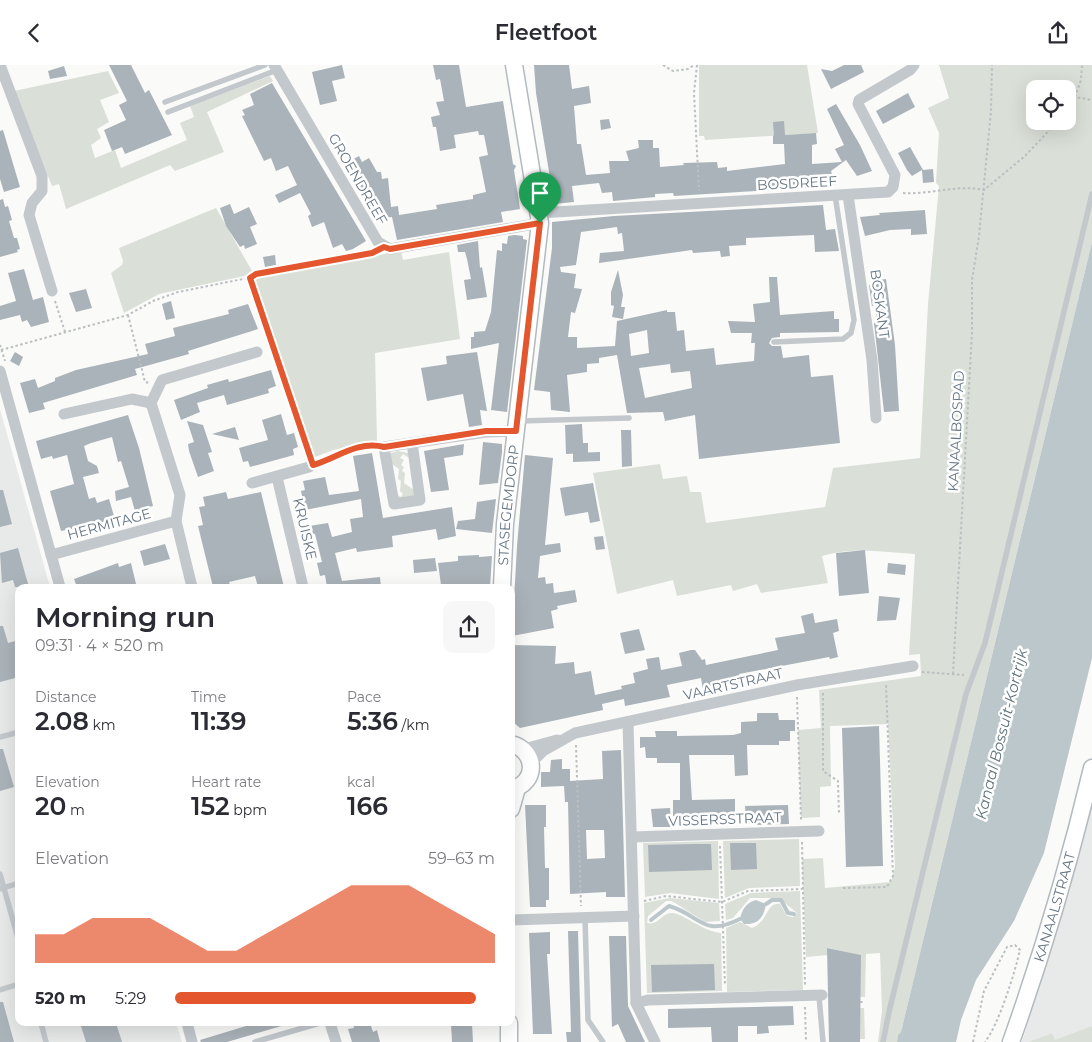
<!DOCTYPE html>
<html lang="en">
<head>
<meta charset="utf-8">
<style>
  body { margin:0; font-family:Montserrat,sans-serif; background:#f7f7f7; color:#2b2b33; height:100vh; display:flex; flex-direction:column; font-size:19px; white-space:nowrap }
  * { box-sizing:border-box; margin:0 }
  p { font-size:16px; color:#7c7c81 }
  .icon { flex:none; width:28px; height:28px; fill:none; stroke:currentColor; stroke-width:2; stroke-linecap:round; stroke-linejoin:round }
  .map { position:relative; flex:1; overflow:hidden }
  .details { position:absolute; left:15px; top:519px; width:500px; height:442px; display:flex; flex-direction:column; background:#fff; border-radius:10px; box-shadow:0 5px 20px #0002 }
  .details>* { flex:none }
  .fabs { position:absolute; left:1026px; top:15px; display:grid; gap:10px }
  .fabs a { display:grid; place-items:center; width:50px; height:50px; border-radius:10px; background:#fff; box-shadow:0 5px 20px #0002; font-size:25px }
  .pin { position:absolute; display:grid; place-items:center; width:42px; height:42px; color:#fff; margin:-51px -21px; border-radius:50% 50% 50% 0; rotate:-45deg; box-shadow:0 0 5px #0007 }
  .pin .icon { rotate:45deg }
  .round { display:grid; place-items:center; flex:none; width:52px; height:52px; border-radius:10px; background:#f7f7f7 }
  .summary { display:flex; align-items:center; justify-content:space-between; height:85px; padding:0 20px }
  h1 { font-size:28px; font-weight:600; line-height:38px }
  .stats { display:grid; grid-template-columns:repeat(3,1fr); gap:8px; height:85px; padding:5px 20px }
  .stats div { display:grid; align-content:center }
  .stats b { font-size:25px; font-weight:600 }
  .stats small { font-size:14px; font-weight:400 }
  .stats p { font-size:14px }
  .chart { height:140px; padding:10px 20px }
  .chart p { display:flex; justify-content:space-between }
  .chart svg { width:100%; height:90px; margin-top:5px; fill:#e4572e; opacity:.7 }
  ul { padding:0 20px; list-style:none; font-size:16px }
  li { display:grid; grid-template-columns:80px 60px 1fr; align-items:center; height:38px }
  li i { height:12px; border-radius:6px; background:#e4572e }
  header { display:flex; justify-content:space-between; align-items:center; height:65px; padding:0 20px; background:#fff; font-size:22px; font-weight:600 }
  .map>svg:first-child { display:block }
  .built { fill:#e8e9e9 }
  .green { fill:#dadfd7; fill-rule:evenodd }
  .water { fill:#bbc7cb }
  .lines { fill:none; stroke-linecap:round; stroke-linejoin:round }
  .stream { stroke:#bbc7cb; stroke-width:4 }
  .building { fill:#aab3b9; fill-rule:evenodd }
  .secondary-casing { stroke:#b3babf; stroke-width:19 }
  .path { stroke:#bbbfc2; stroke-width:2; stroke-dasharray:2.5 2.5; stroke-linecap:butt }
  .lane { stroke:#c3c8cc; stroke-width:5.5 }
  .street { stroke:#c3c8cc; stroke-width:11 }
  .secondary { stroke:#fff; stroke-width:16 }
  .route-casing { stroke:#fff; stroke-width:10 }
  .route { stroke:#e4572e; stroke-width:6 }
  .labels { text-anchor:middle; dominant-baseline:central; stroke-width:5; stroke-linejoin:round; paint-order:stroke }
  .street-label { font-size:14px; fill:#657683; stroke:#fff }
  .water-label { font-size:15px; font-style:italic; fill:#60757c; stroke:#fff }
</style>
</head>
<body>
<header><svg class="icon" aria-label="back" viewBox="0 0 24 24"><path d="M15 5l-7 7 7 7"/></svg>Fleetfoot<svg class="icon" aria-label="share" viewBox="0 0 24 24"><path d="M12 15V3M7 8l5-5 5 5M5 13v7h14v-7"/></svg></header>
<div class="map">
<svg width="1092" height="977" viewBox="0 0 1092 977">
  <rect width="100%" height="100%" fill="#fafaf8"/>
  <g class="built">
    <polygon points="0,344 50,522 19,522 19,958 176,958 182,977 0,977"/>
    <polygon points="1092,735 1092,961 1054,976 1052,968 1028,977 1022,977 1071,816"/>
  </g>
  <g class="green">
    <polygon points="699,0 807,0 818,68 705,75 704,71 699,71"/>
    <path d="M 939,0 L 1092,0 L 1092,177 L 901,967 L 898,970 L 897,977 L 878,977 L 882,946 L 880,888 L 866,889 L 865,932 L 859,932 L 860,890 L 828,883 L 828,890 L 806,892 L 802,794 L 823,793 L 825,823 L 891,817 L 895,802 L 888,659 L 830,661 L 831,721 L 820,722 L 820,752 L 801,753 L 798,665 L 821,663 L 819,625 L 921,611 L 920,589 L 909,590 L 915,489 C 884,487 853,481 822,491 L 828,518 L 761,528 L 757,519 L 733,526 L 731,520 L 677,531 L 673,515 L 617,529 L 593,408 L 660,399 L 663,414 L 687,411 L 690,427 L 701,427 L 706,458 L 825,442 L 833,403 L 920,393 L 928,239 L 939,121 L 936,118 L 939,68 L 928,43 L 949,33 ZM 1035,24 L 1068,24 L 1068,56 L 1035,56 Z"/>
    <polygon points="108,6 119,28 100,35 109,57 97,64 101,73 91,80 95,93 115,85 121,103 187,75 180,58 194,52 190,41 270,11 273,16 207,47 224,87 175,106 170,100 66,144 59,119 52,121 14,26"/>
    <polygon points="216,143 252,206 249,210 159,229 124,248 111,208 122,200 123,196 119,183"/>
    <polygon points="401,186 403,195 449,187 460,274 375,288 377,376 333,385 315,392 254,213"/>
    <polygon points="398,386 408,388 409,393 403,389 400,393 404,395 401,400 404,402 402,406 405,408 404,418 414,425 414,433 399,437 394,428 401,432 403,429 400,426 401,416 398,414 399,404 389,397 391,388"/>
    <polygon points="799,774 800,821 749,823 725,833 723,776"/>
    <polygon points="718,776 719,834 670,828 645,832 643,778"/>
    <path d="M 800,826 L 803,925 L 727,927 L 726,863 L 740,857 L 752,863 C 769,856 766,837 780,839 L 787,851 L 793,852 L 797,848 L 779,833 L 750,833 L 733,853 L 726,855 L 725,839 L 751,828 Z"/>
    <path d="M 670,833 L 719,838 L 720,856 L 705,857 L 672,836 L 666,836 L 648,851 L 647,858 C 659,861 662,847 672,848 C 685,849 701,866 721,868 L 722,926 L 647,928 L 644,838 Z"/>
    <polygon points="860,943 864,943 865,974 860,974"/>
    <polygon points="1092,961 1092,977 1028,977 1052,968 1055,975"/>
  </g>
  <g class="water">
    <polygon points="1092,177 1092,593 1044,788 1014,856 976,915 961,955 956,977 897,977 898,970 901,967"/>
    <path d="M 756,835 L 766,839 C 764,852 758,860 744,859 L 740,854 C 742,844 746,838 756,835 Z"/>
  </g>
  <g class="lines">
    <g class="stream">
      <polyline points="766,839 772,835 781,835 788,848 794,849"/>
      <path d="M 651,855 L 669,841 C 701,850 702,873 740,854"/>
    </g>
  </g>
  <g class="building">
    <polygon points="109,0 131,0 145,28 149,25 172,70 125,89 122,82 112,86 104,65 126,55 119,40 127,36"/>
    <polygon points="342,0 345,13 332,16 337,36 320,40 312,7"/>
    <polygon points="433,0 459,0 466,42 503,36 513,99 516,101 514,105 520,144 501,147 503,157 397,175 392,152 377,154 373,143 370,143 368,129 364,131 345,99 359,91 362,97 369,93 377,107 381,107 382,114 388,113 391,142 398,141 399,150 437,144 436,140 473,134 473,130 486,127 479,92 488,90 484,70 479,70 478,66 454,70 456,83 440,86 436,62 433,62 431,52 440,50 436,37 444,36 440,14 436,15"/>
    <polygon points="534,0 569,0 572,24 589,21 591,38 574,41 577,79 581,79 586,110 610,108 609,96 629,96 626,86 639,83 638,75 653,75 653,83 659,83 660,102 684,100 683,98 717,97 718,103 727,102 727,106 785,99 784,79 773,79 773,71 774,70 773,57 784,56 785,70 816,68 817,79 812,80 812,99 842,97 835,84 844,80 827,44 836,39 860,80 872,106 857,111 846,95 831,106 835,119 824,122 674,131 673,128 655,129 655,132 613,136 612,127 602,128 599,118 572,121 574,137 553,139 554,132 547,129 552,125 536,28"/>
    <polygon points="844,0 861,0 864,7 831,24 821,4 832,6"/>
    <polygon points="64,1 67,11 50,14 48,6"/>
    <polygon points="272,18 366,176 353,184 346,186 342,179 333,183 324,157 312,162 308,151 311,149 300,128 279,138 275,130 297,120 288,101 276,106 271,93 264,96 242,51 245,50 242,45 254,40 250,29"/>
    <polygon points="908,28 915,42 883,59 876,46"/>
    <polygon points="609,54 611,63 601,65 600,55"/>
    <polygon points="3,65 20,122 4,127 0,114 0,66"/>
    <polygon points="910,82 923,105 933,104 934,117 923,118 922,105 912,111 907,105 898,88"/>
    <polygon points="3,134 5,142 8,141 12,155 9,156 14,173 17,173 20,184 17,185 18,187 0,192 0,135"/>
    <polygon points="230,139 234,149 249,142 257,159 250,162 257,179 245,184 244,180 240,182 226,161 220,143"/>
    <path d="M 823,140 L 826,165 L 835,164 L 839,186 L 815,187 L 814,170 L 746,173 L 746,180 L 729,181 L 730,191 L 721,192 L 720,186 L 693,188 L 692,185 L 599,198 L 600,188 L 624,186 L 622,168 L 618,169 L 617,162 L 581,167 L 576,200 L 560,202 L 561,207 L 576,209 L 574,223 L 582,224 L 575,248 L 571,247 L 568,272 L 577,272 L 577,283 L 615,281 L 617,256 L 667,245 L 667,247 L 675,247 L 677,266 L 684,265 L 686,286 L 714,283 L 716,300 L 754,296 L 755,278 L 751,278 L 752,268 L 731,268 L 728,256 L 755,257 L 753,239 L 770,237 L 769,212 L 777,212 L 780,250 L 834,246 L 834,254 L 839,254 L 839,267 L 780,268 L 780,272 L 772,273 L 769,278 L 772,281 L 781,281 L 783,293 L 809,290 L 811,312 L 833,310 L 840,378 L 699,394 L 695,350 L 665,356 L 663,347 L 627,348 L 617,290 L 599,293 L 599,298 L 587,299 L 587,307 L 567,310 L 570,347 L 551,345 L 550,327 L 534,325 L 552,183 L 552,157 L 614,151 ZM 647,265 L 649,288 L 631,291 L 629,269 ZM 670,299 L 671,308 L 690,306 L 692,323 L 645,333 L 639,303 Z"/>
    <polygon points="925,145 927,169 911,170 911,164 890,165 865,171 860,152 880,150 879,148"/>
    <polygon points="515,170 523,171 523,174 527,175 507,347 491,345 499,278 471,284 471,272 474,272 474,267 485,266 491,247 497,185 502,186 502,178 507,179 508,171"/>
    <polygon points="478,176 480,203 482,202 487,232 467,235 464,215 471,214 467,194 465,187 458,187 457,180"/>
    <polygon points="275,190 276,200 265,202 263,192"/>
    <polygon points="24,204 33,235 43,232 49,257 31,262 27,255 22,257 20,250 0,255 0,241 16,236 8,208"/>
    <polygon points="618,205 623,230 621,242 625,242 623,254 612,252 614,241 611,240 611,227"/>
    <polygon points="886,214 895,280 899,346 884,347 874,258 877,258 875,240 872,241 869,220 871,220 871,216"/>
    <polygon points="86,224 92,243 76,247 69,228"/>
    <polygon points="171,236 175,253 166,255 162,239"/>
    <polygon points="248,239 258,264 188,286 189,289 135,304 137,310 43,338 45,344 29,348 20,318 35,314 38,323 55,316 55,313 76,305 148,289 145,279 175,271 173,263 229,249 228,245"/>
    <polygon points="15,287 23,292 19,301 10,296"/>
    <polygon points="477,287 487,346 480,345 482,360 469,362 463,329 427,336 421,303 447,299 446,291"/>
    <polygon points="271,305 276,321 268,324 269,328 227,340 224,330 197,338 200,347 181,355 174,335 208,323 207,320 228,314 229,317"/>
    <polygon points="281,349 287,370 294,368 298,382 293,384 294,390 250,402 248,396 243,397 239,383 268,375 262,355"/>
    <polygon points="128,350 139,383 153,441 135,446 131,432 116,436 115,426 129,422 121,396 118,397 112,372 91,378 84,381 88,396 97,401 99,408 83,412 89,434 95,432 97,438 109,434 114,451 104,457 61,466 50,426 74,419 67,390 53,394 52,391 41,394 36,376"/>
    <polygon points="187,356 203,360 212,387 208,388 214,406 198,412 189,386 188,379 194,377"/>
    <polygon points="582,359 583,378 588,378 588,388 566,389 565,360"/>
    <polygon points="235,362 239,375 212,369"/>
    <polygon points="621,365 631,365 632,401 622,402"/>
    <polygon points="483,377 502,379 502,387 498,418 479,420"/>
    <polygon points="464,379 463,390 444,393 449,425 431,427 424,386"/>
    <polygon points="600,387 600,396 573,397 573,388"/>
    <polygon points="372,388 383,453 452,442 456,471 438,475 436,464 392,471 393,482 357,487 356,483 335,488 342,516 380,512 381,522 327,522 325,510 320,511 317,498 322,497 315,469 311,470 309,461 328,458 332,472 352,467 350,454 363,452 361,434 305,445 301,426 305,425 303,416 325,412 329,430 359,426 353,391"/>
    <polygon points="525,390 553,393 545,480 560,478 561,487 540,491 538,513 545,512 546,519 553,518 554,528 575,525 577,537 557,541 558,544 551,546 554,563 512,571 517,481"/>
    <polygon points="593,418 600,456 590,458 588,447 565,451 560,423"/>
    <polygon points="0,425 3,425 12,459 0,462"/>
    <polygon points="226,427 228,434 261,427 284,522 258,522 255,511 229,517 230,520 213,522 198,461 203,460 199,442 205,441 203,432"/>
    <polygon points="496,434 492,468 456,464 458,456 475,454 477,437"/>
    <polygon points="603,471 605,484 596,485 594,472"/>
    <polygon points="165,479 170,494 144,501 140,486"/>
    <polygon points="18,483 26,512 29,522 15,522 13,515 2,518 0,488"/>
    <polygon points="865,485 869,528 839,531 836,488"/>
    <polygon points="479,490 479,492 492,491 490,522 451,522 451,519 441,520 438,498 458,496 458,491"/>
    <polygon points="435,493 437,506 414,508 413,495"/>
    <polygon points="118,498 119,502 131,498 136,519 123,522 77,522 74,514"/>
    <polygon points="888,498 906,500 905,510 887,508"/>
    <polygon points="879,531 900,533 896,555 877,556"/>
    <polygon points="813,548 815,558 837,554 839,566 833,568 838,592 830,594 829,592 739,609 741,617 703,625 701,613 667,620 670,632 625,641 624,634 602,639 603,645 520,663 513,657 512,580 556,581 555,599 574,597 575,609 591,606 595,630 622,624 621,621 635,618 633,608 648,604 646,594 659,592 661,605 682,601 679,588 691,585 695,585 702,595 705,594 706,600 778,585 775,573 805,568 801,551"/>
    <polygon points="0,561 3,561 8,578 19,575 19,612 0,617"/>
    <polygon points="639,564 645,585 625,589 620,568"/>
    <polygon points="757,648 778,648 779,655 795,655 795,666 790,666 790,676 779,676 779,680 747,680 748,710 735,711 734,690 689,690 692,735 735,734 735,750 673,751 673,735 680,735 680,698 657,698 657,693 646,693 645,682 640,683 640,672 656,672 655,666 677,666 677,671 733,670 741,668 741,657 757,656"/>
    <polygon points="879,661 883,801 846,802 842,663"/>
    <polygon points="0,684 3,684 14,722 0,726"/>
    <path d="M 621,685 L 625,832 L 606,832 L 606,827 L 570,829 L 568,737 L 565,737 L 564,721 L 541,722 L 541,707 L 550,707 L 551,695 L 562,694 L 562,704 L 570,704 L 570,716 L 603,714 L 602,686 ZM 586,765 L 604,765 L 605,793 L 587,794 Z"/>
    <polygon points="525,740 546,740 546,762 544,762 545,803 549,803 549,835 546,835 546,842 530,842"/>
    <polygon points="788,740 789,759 754,760 748,758 746,755 745,741"/>
    <polygon points="670,743 671,762 653,762 651,744"/>
    <polygon points="730,778 756,778 757,804 731,805"/>
    <polygon points="697,779 711,779 712,805 649,807 648,780"/>
    <polygon points="568,866 578,866 581,977 567,977 566,967 571,967"/>
    <polygon points="550,867 550,889 547,889 552,969 533,969 529,868"/>
    <polygon points="609,871 626,871 628,941 645,977 626,977 618,959 612,962"/>
    <polygon points="827,883 861,890 860,977 829,977"/>
    <polygon points="714,899 715,925 652,927 651,900"/>
    <polygon points="0,937 3,937 14,977 0,977"/>
    <polygon points="793,941 794,960 768,961 769,968 757,969 757,961 738,961 738,977 712,977 711,962 668,963 668,944"/>
    <polygon points="80,958 116,958 122,977 86,977"/>
    <polygon points="256,958 285,958 285,960 227,977 201,977 200,975"/>
    <polygon points="353,958 370,958 373,967 377,965 380,977 352,977 348,964 354,963"/>
    <polygon points="472,958 473,977 452,977 451,959"/>
  </g>
  <g class="lines">
    <g class="secondary-casing">
      <g id="secondary">
        <path id="s1" d="M 502,522 L 505,459 L 540,158 L 514,0"/>
        <path d="M 511,679 C 537,685 538,719 511,724"/>
        <polyline points="511,744 517,723"/>
        <polyline points="509,958 509,977"/>
        <path id="s2" d="M 1011,977 C 1043,887 1070,796 1092,703"/>
      </g>
    </g>
    <g class="path">
      <polyline points="663,0 673,6 688,4 694,0"/>
      <polyline points="697,0 694,28 699,126"/>
      <polyline points="1075,32 1081,15 1082,0"/>
      <polyline points="1068,42 1075,32 1092,35"/>
      <path d="M 903,128 C 930,130 957,119 984,125 L 1025,91 L 1058,56"/>
      <polyline points="250,213 273,278 267,280"/>
      <polyline points="55,236 65,267"/>
      <polyline points="128,250 145,317 149,318"/>
      <polyline points="273,278 310,390"/>
      <polyline points="0,280 5,296"/>
      <polyline points="1,285 128,250 153,236 178,227 373,188"/>
      <path d="M 320,398 C 328,396 331,392 337,389 C 347,383 363,383 374,381"/>
      <polyline points="922,607 964,610"/>
      <polyline points="953,609 972,267 972,215 979,171 991,46 992,0"/>
      <polyline points="823,628 823,706 838,716 839,750"/>
      <polyline points="797,632 801,755"/>
      <polyline points="576,680 581,841"/>
      <polyline points="802,777 805,920"/>
      <polyline points="720,781 725,921"/>
      <polyline points="843,823 887,822 893,811 886,618"/>
      <polyline points="644,836 666,831 722,837 748,826 802,824"/>
      <polyline points="860,937 864,937"/>
      <polyline points="805,942 806,977"/>
      <path d="M 973,977 L 984,926 L 1007,882 L 1015,880 L 1020,885 C 1015,907 999,959 985,977"/>
    </g>
    <g class="lane">
      <polyline points="165,37 265,0"/>
      <polyline points="168,47 277,5"/>
      <polyline points="774,277 843,274 851,268 854,255 835,130"/>
      <polyline points="519,356 629,353"/>
      <polyline points="0,672 19,667"/>
      <polyline points="0,809 19,877"/>
      <polyline points="0,824 19,818"/>
      <polyline points="585,853 588,955 603,977"/>
      <polyline points="0,925 19,919"/>
      <polyline points="819,931 823,977"/>
      <polyline points="41,958 46,977"/>
      <polyline points="255,977 320,958"/>
      <polyline points="883,977 889,947 966,629 985,578 1092,129"/>
    </g>
    <g class="street">
      <polyline points="0,0 42,111 42,126 32,138 29,150 52,226"/>
      <polyline points="274,0 378,177 390,184 540,158"/>
      <polyline points="848,130 872,295 876,353"/>
      <polyline points="539,148 888,127 893,122 895,110 858,39 859,35 910,5 914,0"/>
      <polyline points="0,306 60,522"/>
      <polyline points="64,349 132,334 151,338"/>
      <polyline points="412,378 420,435 394,439 384,382 486,367 516,366"/>
      <polyline points="277,412 303,522"/>
      <polyline points="252,418 309,402"/>
      <polyline points="51,490 176,456"/>
      <polyline points="192,522 176,456 180,430 151,338 162,315 257,287"/>
      <polyline points="628,658 636,938 655,977"/>
      <polyline points="524,684 557,675"/>
      <polyline points="531,698 543,686 575,668 797,620 913,601"/>
      <polyline points="632,772 819,766"/>
      <polyline points="511,855 634,851"/>
      <polyline points="636,938 648,935 822,930"/>
      <polyline points="187,958 192,977"/>
      <polyline points="330,958 336,977"/>
    </g>
    <use href="#secondary" class="secondary"/>
  </g>
  <g class="lines">
    <g class="route-casing">
      <path id="route" d="M 540,158 L 516,366 L 486,366 L 384,382 C 358,375 335,394 313,400 L 250,213 L 256,209 L 372,188 L 384,182 L 390,184 Z"/>
    </g>
    <use href="#route" class="route"/>
  </g>
  <g class="labels">
    <g class="street-label">
      <text transform="translate(358 114) rotate(60)">GROENDREEF</text>
      <text transform="translate(797 118) rotate(-3)">BOSDREEF</text>
      <text transform="translate(880 239) rotate(82)">BOSKANT</text>
      <text transform="translate(956 366) rotate(-87)">KANAALBOSPAD</text>
      <text stroke="none"><textPath href="#s1" startOffset="82">STASEGEMDORP</textPath></text>
      <text transform="translate(109 459) rotate(-15)">HERMITAGE</text>
      <text transform="translate(305 464) rotate(77)">KRUISKE</text>
      <text transform="translate(733 619) rotate(-13)">VAARTSTRAAT</text>
      <text transform="translate(725 754) rotate(-2)">VISSERSSTRAAT</text>
      <text stroke="none"><textPath href="#s2" startOffset="142">KANAALSTRAAT</textPath></text>
    </g>
    <g class="water-label">
      <text transform="translate(1001 669) rotate(-76)">Kanaal Bossuit-Kortrijk</text>
    </g>
  </g>
</svg>
<div class="fabs">
<a><svg class="icon" aria-label="locate" viewBox="0 0 24 24"><circle cx="12" cy="12" r="6"/><path d="M12 2v4M12 18v4M2 12h4M18 12h4"/></svg></a>
</div>
<div class="pin" style="left:540px;top:158px;background:#1e9e55"><svg class="icon" aria-label="arrive" viewBox="0 0 24 24"><path d="M6 21V4h12l-3 4 3 4H6"/></svg></div>
<section class="details">
<div class="summary"><div><h1>Morning run</h1><p>09:31 · 4 × 520 m</p></div><a class="round"><svg class="icon" aria-label="share" viewBox="0 0 24 24"><path d="M12 15V3M7 8l5-5 5 5M5 13v7h14v-7"/></svg></a></div>
<div class="stats">
<div><p>Distance</p><b>2.08<small> km</small></b></div>
<div><p>Time</p><b>11:39</b></div>
<div><p>Pace</p><b>5:36<small> /km</small></b></div>
</div>
<div class="stats">
<div><p>Elevation</p><b>20<small> m</small></b></div>
<div><p>Heart rate</p><b>152<small> bpm</small></b></div>
<div><p>kcal</p><b>166</b></div>
</div>
<div class="chart"><p><span>Elevation</span>59–63 m</p>
<svg viewBox="0 0 160 44" preserveAspectRatio="none"><path d="M0 44V30L10 30L20 22L30 22L40 22L50 30L60 38L70 38L80 30L90 22L100 14L110 6L120 6L130 6L140 14L150 22L160 30V44z"/></svg>
</div>
<ul>
<li><b>520 m</b>5:29<i style="width:94%"></i></li>
</ul>
</section>
</div>
</body>
</html>
